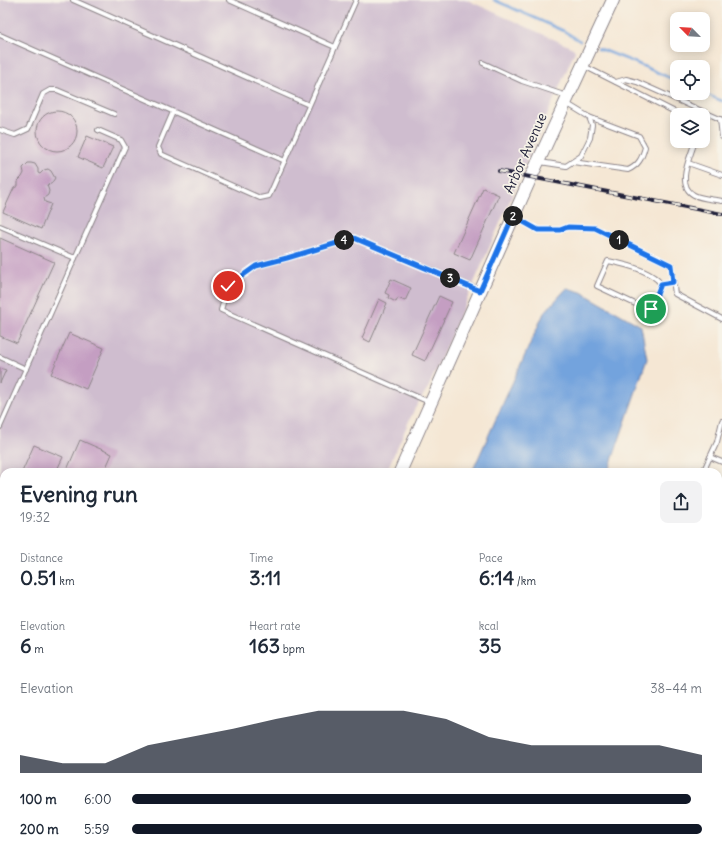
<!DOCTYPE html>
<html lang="en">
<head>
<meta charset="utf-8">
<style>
  body { margin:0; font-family:Delius,sans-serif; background:#f2f2f3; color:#1f2937; height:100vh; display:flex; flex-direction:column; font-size:15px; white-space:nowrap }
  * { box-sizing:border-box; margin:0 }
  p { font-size:13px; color:#747a83 }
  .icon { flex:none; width:22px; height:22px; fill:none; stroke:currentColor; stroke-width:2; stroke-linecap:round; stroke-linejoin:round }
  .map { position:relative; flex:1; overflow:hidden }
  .panel { position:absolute; left:0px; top:468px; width:722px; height:384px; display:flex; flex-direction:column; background:#fff; border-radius:12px 12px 0 0; box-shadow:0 2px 10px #0003 }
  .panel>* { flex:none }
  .needle { width:26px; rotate:294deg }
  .buttons { position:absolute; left:670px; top:12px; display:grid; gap:8px }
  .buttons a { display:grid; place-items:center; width:40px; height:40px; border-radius:8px; background:#fff; box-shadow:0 2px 10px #0003; font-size:20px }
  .pin { position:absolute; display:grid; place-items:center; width:34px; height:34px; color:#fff; margin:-17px; border:2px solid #fff; border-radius:50%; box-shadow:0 1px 4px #0007 }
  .km { position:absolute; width:20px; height:20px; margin:-10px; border-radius:50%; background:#222; color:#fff; font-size:11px; line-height:20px; text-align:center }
  .round { display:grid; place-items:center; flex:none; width:42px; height:42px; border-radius:8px; background:#f2f2f3 }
  .overview { display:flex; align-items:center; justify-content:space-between; height:68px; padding:0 20px }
  h1 { font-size:22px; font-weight:700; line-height:30px }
  .figures { display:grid; grid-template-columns:repeat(3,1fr); gap:6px; height:68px; padding:4px 20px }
  .figures div { display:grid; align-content:center }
  .figures b { font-size:20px; font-weight:700 }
  .figures small { font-size:11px; font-weight:400 }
  .figures p { font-size:11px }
  .chart { height:112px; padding:8px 20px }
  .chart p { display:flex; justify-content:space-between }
  .chart svg { width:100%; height:72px; margin-top:4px; fill:#111827; opacity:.7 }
  ul { padding:0 20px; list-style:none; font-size:13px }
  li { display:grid; grid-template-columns:64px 48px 1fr; align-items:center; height:30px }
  li i { height:10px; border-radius:5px; background:#111827 }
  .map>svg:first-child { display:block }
  .industrial { fill:#cfbdcf }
  .water { fill:#73a3dd; stroke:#4a628c }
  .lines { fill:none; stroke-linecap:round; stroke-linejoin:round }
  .stream { stroke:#73a3dd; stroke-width:2.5 }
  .building { fill:#c49ec2 }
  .lane-casing { stroke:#8c8488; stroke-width:6 }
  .street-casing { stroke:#8c8488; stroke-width:10 }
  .secondary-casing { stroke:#8c8488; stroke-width:14 }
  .path { stroke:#8c8488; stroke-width:1.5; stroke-dasharray:3 3; stroke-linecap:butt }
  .lane { stroke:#fff; stroke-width:4 }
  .street { stroke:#fff; stroke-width:8 }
  .secondary { stroke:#fff; stroke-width:12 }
  .rail-casing { stroke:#22223b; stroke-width:4 }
  .rail { stroke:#f7f3e8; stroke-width:2.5; stroke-dasharray:8; stroke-linecap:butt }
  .route-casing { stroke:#fff; stroke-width:8 }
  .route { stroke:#1a73e8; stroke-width:5 }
  .labels { text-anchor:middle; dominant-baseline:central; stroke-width:3.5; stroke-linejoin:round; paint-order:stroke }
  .street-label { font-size:14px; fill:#22223b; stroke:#f7f3e8 }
</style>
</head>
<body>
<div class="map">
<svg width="722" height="852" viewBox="0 0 722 852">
  <rect width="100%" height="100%" fill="#f7f3e8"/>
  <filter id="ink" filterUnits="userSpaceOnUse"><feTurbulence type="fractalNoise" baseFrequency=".025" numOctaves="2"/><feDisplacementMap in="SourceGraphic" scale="8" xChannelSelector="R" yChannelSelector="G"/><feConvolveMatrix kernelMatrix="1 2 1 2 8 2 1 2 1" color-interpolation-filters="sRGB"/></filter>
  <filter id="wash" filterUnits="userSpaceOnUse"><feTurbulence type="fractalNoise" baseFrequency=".012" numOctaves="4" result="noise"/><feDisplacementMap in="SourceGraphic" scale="16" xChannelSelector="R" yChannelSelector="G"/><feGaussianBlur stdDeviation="0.9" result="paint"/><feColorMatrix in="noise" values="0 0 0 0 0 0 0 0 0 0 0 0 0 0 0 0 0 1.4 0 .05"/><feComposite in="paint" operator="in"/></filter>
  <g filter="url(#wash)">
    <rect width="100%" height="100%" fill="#f5e7d4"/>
    <polygon class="industrial" points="0,0 467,0 573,48 575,51 429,386 414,410 386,472 4,472 4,505 0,503"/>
    <polygon class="water" points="567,288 581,292 641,326 647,359 608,472 472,472 544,313"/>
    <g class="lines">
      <g class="stream">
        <polyline points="494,0 564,31 580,41"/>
        <polyline points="598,48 636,63 677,81"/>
        <polyline points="703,93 722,101"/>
      </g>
    </g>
    <g id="blocks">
      <g class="building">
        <circle cx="57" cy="131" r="20"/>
        <polygon points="87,136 113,147 103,168 78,157"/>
        <polygon points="28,163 31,163 35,164 38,169 38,173 40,174 44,170 48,169 51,171 55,178 51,184 47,185 49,191 48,195 44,198 45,202 51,204 41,229 3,212 14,188 18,186 18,181 22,177 24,173 23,168"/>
        <polygon points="483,188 499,195 470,260 454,253"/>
        <polygon points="0,238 54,262 17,343 0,336"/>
        <polygon points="391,279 411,288 405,301 398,298 396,302 388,298 389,295 385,293"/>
        <polygon points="439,296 452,302 425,361 412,355"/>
        <polygon points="379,299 387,303 370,342 362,338"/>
        <polygon points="69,333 104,348 86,389 51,374"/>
        <polygon points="0,368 6,370 0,383"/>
        <polygon points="80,440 112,454 104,472 66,472"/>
        <polygon points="34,445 63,457 56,472 22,472"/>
        <polygon points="310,848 364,848 373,852 308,852"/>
        <polygon points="454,848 527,848 525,852 463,852"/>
      </g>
    </g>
  </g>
  <g filter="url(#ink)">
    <use href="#blocks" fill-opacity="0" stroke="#8c8488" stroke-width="1"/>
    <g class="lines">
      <g class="lane-casing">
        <g id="lane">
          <polyline points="73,0 309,105"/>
          <polyline points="229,0 335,47"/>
          <polyline points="0,35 285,161"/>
          <polyline points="483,63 522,81 567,96"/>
          <polyline points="584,66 681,115"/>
          <polyline points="616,82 626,79 637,82 720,119"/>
          <polyline points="173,112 158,147 161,154 260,198 269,196 356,0"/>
          <polyline points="722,120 720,119 722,137"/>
          <polyline points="0,130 15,135 28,129 43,94 50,90 57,90 114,114"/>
          <path d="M 695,141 C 691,156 675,185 694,195 C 702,199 713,199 722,201"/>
          <polyline points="540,162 566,166 581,156 590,138 592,125 589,117 566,103"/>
          <path d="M 573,162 L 628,170 C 639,165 642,158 645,147 L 639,136 L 589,117"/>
          <polyline points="688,163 722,175"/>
          <polyline points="515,217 538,230 560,230 568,227 595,228 671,265 675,294 722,319"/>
          <polyline points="0,226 75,258 0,427"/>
          <polyline points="75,258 125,147 121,140 98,130"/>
          <path d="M 608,261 C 624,264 652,271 661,284 L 651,309 L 646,309 L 597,286 Z"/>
          <polyline points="661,284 673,282"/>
          <polyline points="0,357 26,369"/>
          <polyline points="429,402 221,310 228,286 256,266 287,258 354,238 480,290"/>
          <polyline points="710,457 722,462"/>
          <polyline points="703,472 717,442 722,421"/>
          <polyline points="718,530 722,531"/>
          <polyline points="380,848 389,852"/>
          <polyline points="439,848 448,852"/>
          <polyline points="629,848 639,852"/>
          <polyline points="303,852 305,848"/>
          <polyline points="416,852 423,848"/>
          <polyline points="553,852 555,848"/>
          <polyline points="644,852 646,848"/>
        </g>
      </g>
      <g class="street-casing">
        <polyline id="street" points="412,852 413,848"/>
      </g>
      <g class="secondary-casing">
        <g id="secondary">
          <polyline points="400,472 531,177 613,0"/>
          <polyline points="0,516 4,518"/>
          <polyline points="718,833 722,835"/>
        </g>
      </g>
      <polyline class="path" points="0,659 4,650"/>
      <use href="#lane" class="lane"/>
      <use href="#street" class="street"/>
      <use href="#secondary" class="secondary"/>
      <g class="rail-casing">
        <polyline id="rail" points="499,171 722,214"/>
      </g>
      <use href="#rail" class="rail"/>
    </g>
  </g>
  <g class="lines" filter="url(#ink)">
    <g class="route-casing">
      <polyline id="route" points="228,286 256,266 287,258 354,238 480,291 513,216 538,230 560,230 568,227 595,228 671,265 673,282 661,284 651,309"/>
    </g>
    <use href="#route" class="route"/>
  </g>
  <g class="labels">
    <g class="street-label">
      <text transform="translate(525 153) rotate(-66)">Arbor Avenue</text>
    </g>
  </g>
</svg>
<div class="buttons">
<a><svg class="needle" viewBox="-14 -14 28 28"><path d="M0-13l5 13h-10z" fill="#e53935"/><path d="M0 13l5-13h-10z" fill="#747a83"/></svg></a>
<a><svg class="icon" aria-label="locate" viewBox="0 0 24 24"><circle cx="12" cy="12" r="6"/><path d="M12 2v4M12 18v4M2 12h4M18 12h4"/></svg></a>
<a><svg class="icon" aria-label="layers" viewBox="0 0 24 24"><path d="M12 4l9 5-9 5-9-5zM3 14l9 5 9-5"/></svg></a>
</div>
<div class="pin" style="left:651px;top:309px;background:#1e9e55"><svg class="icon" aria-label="arrive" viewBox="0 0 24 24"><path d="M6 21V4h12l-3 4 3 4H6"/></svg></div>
<div class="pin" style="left:228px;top:286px;background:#d93025"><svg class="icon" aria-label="check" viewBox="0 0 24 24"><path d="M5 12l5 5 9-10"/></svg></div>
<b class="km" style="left:619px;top:240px">1</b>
<b class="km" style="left:513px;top:216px">2</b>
<b class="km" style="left:450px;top:278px">3</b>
<b class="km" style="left:344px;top:240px">4</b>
<section class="panel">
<div class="overview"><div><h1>Evening run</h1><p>19:32</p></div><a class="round"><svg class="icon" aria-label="share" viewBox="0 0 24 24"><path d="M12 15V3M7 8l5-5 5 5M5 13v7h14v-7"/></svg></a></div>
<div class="figures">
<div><p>Distance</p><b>0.51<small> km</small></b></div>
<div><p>Time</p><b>3:11</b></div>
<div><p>Pace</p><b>6:14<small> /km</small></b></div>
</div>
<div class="figures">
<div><p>Elevation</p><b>6<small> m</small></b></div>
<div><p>Heart rate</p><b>163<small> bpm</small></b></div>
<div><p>kcal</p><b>35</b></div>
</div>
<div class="chart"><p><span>Elevation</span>38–44 m</p>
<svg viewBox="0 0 160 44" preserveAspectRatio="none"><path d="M0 44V33L10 38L20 38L30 27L40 22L50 17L60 11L70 6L80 6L90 6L100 11L110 22L120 27L130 27L140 27L150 27L160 33V44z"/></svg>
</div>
<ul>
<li><b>100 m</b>6:00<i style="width:98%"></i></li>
<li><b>200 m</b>5:59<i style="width:100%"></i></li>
</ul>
</section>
</div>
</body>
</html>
